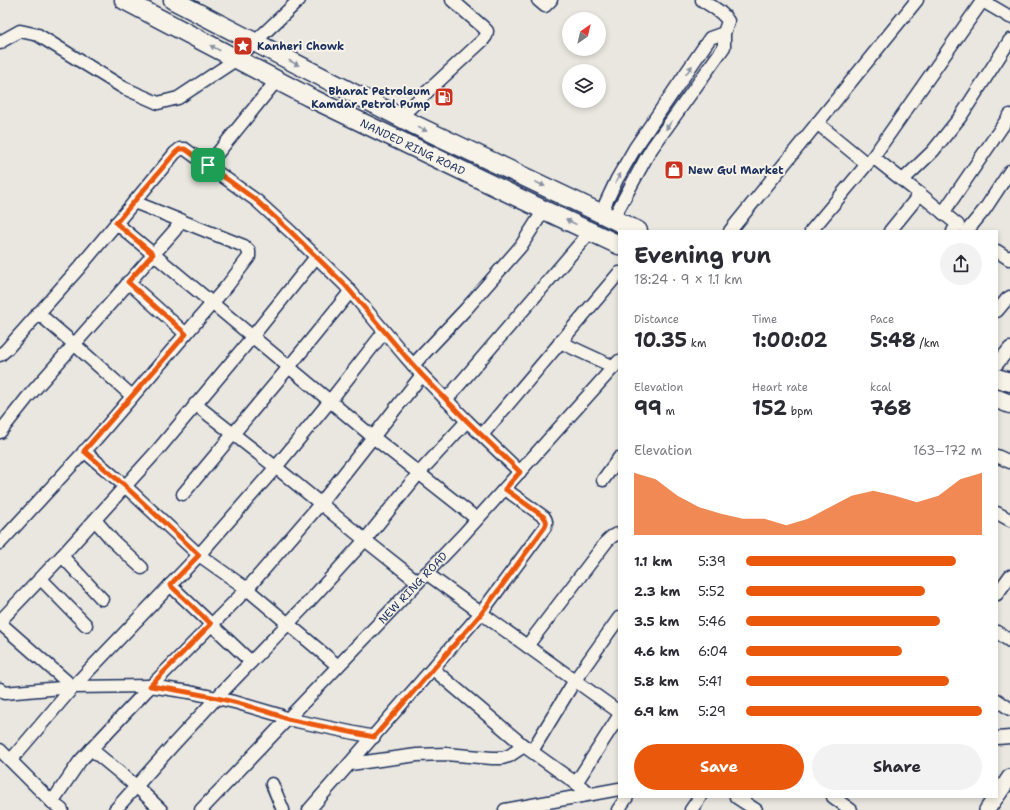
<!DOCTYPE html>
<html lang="en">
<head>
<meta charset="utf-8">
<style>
  body { margin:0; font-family:"Shantell Sans",sans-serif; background:#f2f2f3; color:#2b2b33; height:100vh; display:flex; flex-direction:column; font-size:15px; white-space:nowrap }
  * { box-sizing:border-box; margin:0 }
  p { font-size:13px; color:#7c7c81 }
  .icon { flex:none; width:22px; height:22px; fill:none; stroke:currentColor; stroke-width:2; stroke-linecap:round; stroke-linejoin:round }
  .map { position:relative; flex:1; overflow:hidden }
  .drawer { position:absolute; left:618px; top:230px; width:380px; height:568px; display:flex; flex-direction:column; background:#fff; border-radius:0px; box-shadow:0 2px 6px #0003 }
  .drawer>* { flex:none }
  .needle { width:26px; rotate:34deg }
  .buttons { position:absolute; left:562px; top:12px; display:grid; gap:8px }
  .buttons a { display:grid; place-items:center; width:44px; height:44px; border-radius:50%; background:#fff; box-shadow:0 2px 6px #0003; font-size:20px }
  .pin { position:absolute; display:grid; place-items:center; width:34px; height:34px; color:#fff; margin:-17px; border-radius:8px; box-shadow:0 2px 6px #0006 }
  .round { display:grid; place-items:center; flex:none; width:42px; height:42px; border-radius:21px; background:#f2f2f3 }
  .headline { display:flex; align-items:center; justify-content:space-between; height:68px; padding:0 16px }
  h1 { font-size:22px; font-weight:700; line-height:30px }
  .metrics { display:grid; grid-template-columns:repeat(3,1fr); gap:6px; height:68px; padding:4px 16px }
  .metrics div { display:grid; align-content:center }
  .metrics b { font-size:20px; font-weight:700 }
  .metrics small { font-size:11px; font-weight:400 }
  .metrics p { font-size:11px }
  .chart { height:112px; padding:8px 16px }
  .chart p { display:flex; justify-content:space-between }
  .chart svg { width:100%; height:72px; margin-top:4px; fill:#ea580c; opacity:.7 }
  .button { display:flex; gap:8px; margin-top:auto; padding:8px 16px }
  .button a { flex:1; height:46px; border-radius:24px; background:#ea580c; color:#fff; font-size:16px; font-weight:700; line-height:46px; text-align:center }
  .button a+a { background:#f2f2f3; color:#2b2b33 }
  ul { padding:0 16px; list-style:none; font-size:13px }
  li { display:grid; grid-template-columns:64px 48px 1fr; align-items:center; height:30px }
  li i { height:10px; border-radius:5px; background:#ea580c }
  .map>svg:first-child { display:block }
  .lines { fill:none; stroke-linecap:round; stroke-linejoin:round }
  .minor-casing { stroke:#1b2f5e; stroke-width:15 }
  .major-casing { stroke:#1b2f5e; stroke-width:18 }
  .highway-casing { stroke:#1b2f5e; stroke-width:21 }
  .minor { stroke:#f7f3e8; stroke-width:12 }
  .major { stroke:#f7f3e8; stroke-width:15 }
  .highway { stroke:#f7f3e8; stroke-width:18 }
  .oneway { fill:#8991a3 }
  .route-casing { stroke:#fff; stroke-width:8 }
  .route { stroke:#ea580c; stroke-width:5 }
  .labels { text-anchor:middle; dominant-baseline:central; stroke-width:4; stroke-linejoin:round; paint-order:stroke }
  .poi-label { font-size:11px; font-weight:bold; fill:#1b2f5e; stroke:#f7f3e8; text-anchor:start }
  .street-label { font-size:11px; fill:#1b2f5e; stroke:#f7f3e8 }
</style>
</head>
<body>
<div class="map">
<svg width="1010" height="810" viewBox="0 0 1010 810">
  <rect width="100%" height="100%" fill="#eae7e0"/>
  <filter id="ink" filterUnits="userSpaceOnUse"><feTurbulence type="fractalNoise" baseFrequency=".025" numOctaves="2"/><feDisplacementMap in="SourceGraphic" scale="8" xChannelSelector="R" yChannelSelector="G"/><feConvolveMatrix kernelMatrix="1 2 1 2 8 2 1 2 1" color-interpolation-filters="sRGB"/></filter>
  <g filter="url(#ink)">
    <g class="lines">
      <g class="minor-casing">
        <g id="minor">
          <polyline points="538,0 545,6 551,0"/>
          <polyline points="981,0 1010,17"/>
          <polyline points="0,43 2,41 20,31 38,35 124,88 158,103 178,98 237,59 299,0"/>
          <polyline points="400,117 483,40 486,36 487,31 483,27 452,0"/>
          <polyline points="817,123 867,164"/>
          <polyline points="873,157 920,194 890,231"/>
          <polyline points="208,165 277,80"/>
          <polyline points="903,180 933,151 961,116 1010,40"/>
          <polyline points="920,194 958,225 953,231"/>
          <polyline points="601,213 617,179 635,148 710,38 724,33"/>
          <polyline points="943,213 1010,115"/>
          <path d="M 613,219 L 646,158 L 652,148 L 724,47 L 724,33 L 728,21 C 722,11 711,6 702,0"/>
          <polyline points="116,223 373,437 477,519"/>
          <polyline points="730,231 917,0"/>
          <polyline points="811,231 873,157 983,0"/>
          <polyline points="967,231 985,209 1010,171"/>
          <polyline points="997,251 1009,259 1010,257"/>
          <polyline points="128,282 186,334"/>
          <polyline points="997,311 1007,299 1010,297"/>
          <polyline points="38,313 74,344 132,396"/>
          <polyline points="560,342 614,367"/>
          <polyline points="0,355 6,350 79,268 175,153 180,149 185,149 257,201 291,232 345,285 406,357 422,375 467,421 520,472"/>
          <polyline points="997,364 1010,348"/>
          <polyline points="413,365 466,309 521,246 544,210"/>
          <polyline points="446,400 591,231"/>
          <polyline points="195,404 283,473 365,540 418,582"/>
          <polyline points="0,432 27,398 175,230 181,220"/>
          <polyline points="482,435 619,273"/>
          <polyline points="84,451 125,486 199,555 247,589 338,666"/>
          <polyline points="997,456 1010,462"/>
          <polyline points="603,480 619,458"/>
          <polyline points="183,494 289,367 350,292"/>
          <polyline points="997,513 1010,520"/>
          <polyline points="95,520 113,541 142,568"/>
          <polyline points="0,543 95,440 227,286 249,257 249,251 244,246 134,202"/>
          <polyline points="62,556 102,599"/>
          <path d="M 426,573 L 481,613 L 545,527 C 547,523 547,521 544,517 L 505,489"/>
          <polyline points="40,578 86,625"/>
          <polyline points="170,585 251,662"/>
          <polyline points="997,594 1010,576"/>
          <polyline points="0,621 62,556 157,451 244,347 316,257"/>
          <polyline points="0,623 73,687"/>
          <polyline points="997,632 1010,641"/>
          <path d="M 527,646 L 607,541 C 611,537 614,534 619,534"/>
          <polyline points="433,669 524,746 591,794"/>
          <polyline points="0,689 4,693 73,687 150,686 189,692 217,698 238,703 279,715 287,719 374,737"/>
          <polyline points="997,700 1010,709"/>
          <polyline points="997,738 1010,737"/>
          <polyline points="91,749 136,786 161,810"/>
          <polyline points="0,750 52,802 62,810"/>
          <polyline points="532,751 575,680 619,618"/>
          <polyline points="11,760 73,687 199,555 276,467 330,401 384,332"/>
          <polyline points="350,764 417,755 446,754 492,758 502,758 509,756 524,746"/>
          <polyline points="576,783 619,716"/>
          <polyline points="272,784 283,810"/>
          <polyline points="736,797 756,810"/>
          <polyline points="833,797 851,810"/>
          <polyline points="52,802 80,761 147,690 247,589 321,503 422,375"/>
          <polyline points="115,810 173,745 223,691 304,607 365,540 419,473 467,421"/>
          <path id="s1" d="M 201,810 L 463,535 L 619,361"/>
          <polyline points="309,810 481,613 619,712"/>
          <polyline points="505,810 619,789"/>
          <polyline points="618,810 627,797"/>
          <polyline points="691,810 700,797"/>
        </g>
      </g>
      <g class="major-casing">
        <g id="major">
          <polyline points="997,796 1010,777"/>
          <polyline points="987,810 996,797"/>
        </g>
      </g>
      <g class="highway-casing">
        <g id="highway">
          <path id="s2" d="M 124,0 L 309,97 L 544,210 L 619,245"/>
          <polyline points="173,0 413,124 638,231"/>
          <polyline points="997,378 1010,382"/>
          <polyline points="997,399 1010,404"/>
        </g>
      </g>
      <use href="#minor" class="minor"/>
      <use href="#major" class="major"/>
      <use href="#highway" class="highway"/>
    </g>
    <defs><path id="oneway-solid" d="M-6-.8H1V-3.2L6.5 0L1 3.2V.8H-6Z"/></defs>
    <g class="oneway">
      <use href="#oneway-solid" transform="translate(215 48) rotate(-152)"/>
      <use href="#oneway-solid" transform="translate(294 63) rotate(27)"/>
      <use href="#oneway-solid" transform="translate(689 70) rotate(-55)"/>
      <use href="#oneway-solid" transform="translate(669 125) rotate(125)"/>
      <use href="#oneway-solid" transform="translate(422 129) rotate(25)"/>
      <use href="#oneway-solid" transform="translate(618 178) rotate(-62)"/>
      <use href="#oneway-solid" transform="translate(540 184) rotate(25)"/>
      <use href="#oneway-solid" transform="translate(571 222) rotate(-155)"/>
    </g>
  </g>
  <g class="lines" filter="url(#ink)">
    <g class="route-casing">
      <path id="route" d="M 180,149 L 185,149 L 256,200 L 291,232 L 345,285 L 406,357 L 422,375 L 467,421 L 520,472 L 505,489 L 544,517 C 547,521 547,523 545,527 L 481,614 L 374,737 L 287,719 C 276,714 264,711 252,707 C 218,697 185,691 150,686 L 211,624 L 170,585 L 199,555 L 125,486 L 84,451 L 186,334 L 128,282 L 153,254 L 116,223 L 175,153 Z"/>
    </g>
    <use href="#route" class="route"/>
  </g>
  <defs>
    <g id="sight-square" transform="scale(1)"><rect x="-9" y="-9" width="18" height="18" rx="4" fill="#c8321e" stroke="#f7f3e8"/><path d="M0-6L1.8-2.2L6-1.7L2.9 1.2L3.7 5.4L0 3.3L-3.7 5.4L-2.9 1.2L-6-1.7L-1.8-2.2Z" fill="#fff"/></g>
    <g id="fuel-square" transform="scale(1)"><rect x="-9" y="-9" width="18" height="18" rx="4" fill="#c8321e" stroke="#f7f3e8"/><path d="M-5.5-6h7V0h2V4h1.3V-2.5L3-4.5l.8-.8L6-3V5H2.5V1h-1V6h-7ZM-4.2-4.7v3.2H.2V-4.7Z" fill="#fff"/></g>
    <g id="shop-square" transform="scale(1)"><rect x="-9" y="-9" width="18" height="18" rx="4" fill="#c8321e" stroke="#f7f3e8"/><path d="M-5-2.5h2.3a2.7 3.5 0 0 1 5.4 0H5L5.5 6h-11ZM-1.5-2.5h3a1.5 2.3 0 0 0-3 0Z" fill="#fff"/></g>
  </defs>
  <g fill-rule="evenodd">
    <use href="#sight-square" x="243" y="46"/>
    <use href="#fuel-square" x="444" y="97"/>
    <use href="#shop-square" x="674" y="170"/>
  </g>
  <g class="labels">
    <g class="poi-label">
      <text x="257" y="46">Kanheri Chowk</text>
      <text x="430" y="91" text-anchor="end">Bharat Petroleum<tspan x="430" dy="13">Kamdar Petrol Pump</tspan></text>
      <text x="688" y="170">New Gul Market</text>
    </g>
    <g class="street-label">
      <text stroke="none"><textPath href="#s2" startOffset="324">NANDED RING ROAD</textPath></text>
      <text stroke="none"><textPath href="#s1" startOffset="307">NEW RING ROAD</textPath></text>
    </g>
  </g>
</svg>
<div class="buttons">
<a><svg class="needle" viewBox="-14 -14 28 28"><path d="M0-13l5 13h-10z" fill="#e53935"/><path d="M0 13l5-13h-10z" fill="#7c7c81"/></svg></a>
<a><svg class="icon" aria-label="layers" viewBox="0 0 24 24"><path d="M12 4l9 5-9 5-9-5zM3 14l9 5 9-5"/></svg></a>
</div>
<div class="pin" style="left:208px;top:165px;background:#1e9e55"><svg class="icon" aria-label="arrive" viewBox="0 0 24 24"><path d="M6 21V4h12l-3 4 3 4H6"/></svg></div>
<section class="drawer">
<div class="headline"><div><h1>Evening run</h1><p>18:24 · 9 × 1.1 km</p></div><a class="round"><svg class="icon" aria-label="share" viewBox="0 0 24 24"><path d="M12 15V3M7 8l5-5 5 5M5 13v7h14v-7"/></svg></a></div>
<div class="metrics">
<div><p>Distance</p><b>10.35<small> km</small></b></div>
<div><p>Time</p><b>1:00:02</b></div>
<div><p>Pace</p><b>5:48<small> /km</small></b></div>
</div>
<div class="metrics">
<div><p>Elevation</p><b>99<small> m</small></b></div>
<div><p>Heart rate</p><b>152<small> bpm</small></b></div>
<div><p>kcal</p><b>768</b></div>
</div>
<div class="chart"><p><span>Elevation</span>163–172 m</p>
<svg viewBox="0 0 160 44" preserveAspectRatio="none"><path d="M0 44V6L10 10L20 20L30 27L40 31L50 34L60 34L70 38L80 34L90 27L100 20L110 17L120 20L130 24L140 20L150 10L160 6V44z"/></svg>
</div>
<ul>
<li><b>1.1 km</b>5:39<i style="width:89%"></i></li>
<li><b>2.3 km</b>5:52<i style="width:76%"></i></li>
<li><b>3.5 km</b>5:46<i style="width:82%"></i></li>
<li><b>4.6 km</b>6:04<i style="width:66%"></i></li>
<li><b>5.8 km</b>5:41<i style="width:86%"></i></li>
<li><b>6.9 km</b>5:29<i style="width:100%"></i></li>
</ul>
<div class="button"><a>Save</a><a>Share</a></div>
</section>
</div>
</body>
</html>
